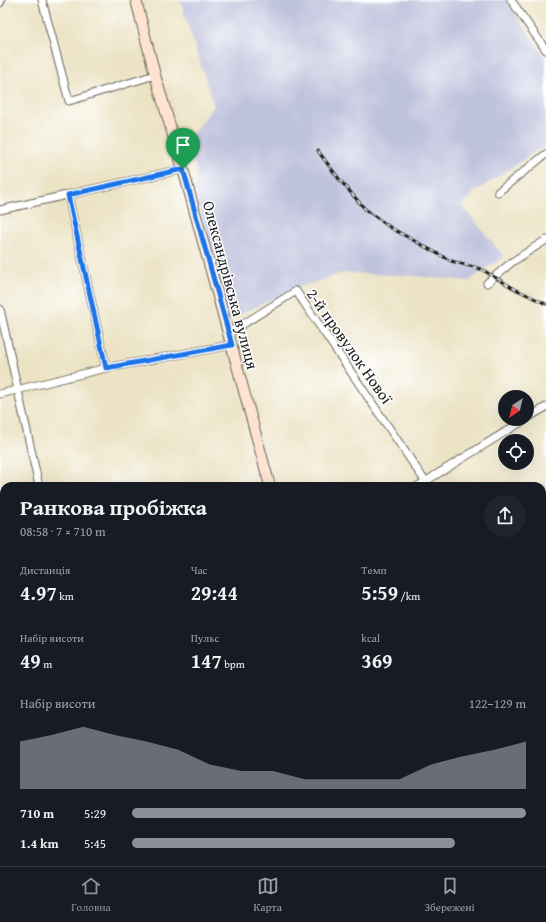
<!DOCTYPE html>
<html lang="uk">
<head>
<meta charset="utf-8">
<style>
  body { margin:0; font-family:"Gentium Book Plus",serif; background:#20242c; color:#f1f3f6; height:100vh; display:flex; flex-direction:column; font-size:15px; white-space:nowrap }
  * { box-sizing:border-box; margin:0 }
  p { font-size:13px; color:#9ea1a6 }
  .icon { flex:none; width:22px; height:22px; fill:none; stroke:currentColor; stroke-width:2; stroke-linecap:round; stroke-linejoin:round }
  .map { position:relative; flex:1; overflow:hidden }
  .sheet { position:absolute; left:0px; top:482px; width:546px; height:384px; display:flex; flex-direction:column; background:#171b24; border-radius:12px 12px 0 0; box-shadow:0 4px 16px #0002 }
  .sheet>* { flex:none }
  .needle { width:26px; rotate:215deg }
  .buttons { position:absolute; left:498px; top:390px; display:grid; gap:8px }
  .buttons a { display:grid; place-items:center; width:36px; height:36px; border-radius:50%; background:#171b24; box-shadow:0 4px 16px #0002; font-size:20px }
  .pin { position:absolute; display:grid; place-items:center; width:34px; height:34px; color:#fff; margin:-41px -17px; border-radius:50% 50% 50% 0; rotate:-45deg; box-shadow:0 0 4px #0007 }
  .pin .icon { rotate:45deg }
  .round { display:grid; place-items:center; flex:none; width:42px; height:42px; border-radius:21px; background:#20242c }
  .head { display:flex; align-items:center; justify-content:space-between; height:68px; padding:0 20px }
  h1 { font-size:22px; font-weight:800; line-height:30px }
  .metrics { display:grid; grid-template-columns:repeat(3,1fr); gap:6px; height:68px; padding:4px 20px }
  .metrics div { display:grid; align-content:center }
  .metrics b { font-size:20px; font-weight:800 }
  .metrics small { font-size:11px; font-weight:400 }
  .metrics p { font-size:11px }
  .chart { height:112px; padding:8px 20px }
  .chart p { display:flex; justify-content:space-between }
  .chart svg { width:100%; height:72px; margin-top:4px; fill:#8c9099; opacity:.7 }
  ul { padding:0 20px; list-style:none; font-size:13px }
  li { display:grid; grid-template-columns:64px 48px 1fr; align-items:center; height:30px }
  li i { height:10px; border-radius:5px; background:#8c9099 }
  .tab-bar { display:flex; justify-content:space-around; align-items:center; height:56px; border-top:1px solid #363941; background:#171b24; font-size:11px; color:#9ea1a6 }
  .tab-bar a { display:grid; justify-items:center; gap:2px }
  .tab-bar .current { color:#8c9099 }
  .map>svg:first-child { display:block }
  .industrial { fill:#bfc2dd }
  .green { fill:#b8d67d; stroke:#6a794c }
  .forest { fill:#92b76c; stroke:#576a44 }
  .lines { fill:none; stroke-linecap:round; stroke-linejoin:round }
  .stream { stroke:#65a4d7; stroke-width:1.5 }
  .street-casing { stroke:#656257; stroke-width:9 }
  .secondary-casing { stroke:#656257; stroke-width:12 }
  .street { stroke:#fff; stroke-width:7 }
  .secondary { stroke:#fee3d1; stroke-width:10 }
  .rail-casing { stroke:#1c1c1c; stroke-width:3 }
  .rail { stroke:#fff; stroke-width:1.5; stroke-dasharray:4.5; stroke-linecap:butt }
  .route-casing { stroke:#fff; stroke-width:8 }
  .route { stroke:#1a73e8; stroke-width:5 }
  .labels { text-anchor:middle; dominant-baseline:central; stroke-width:3; stroke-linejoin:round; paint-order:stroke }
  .street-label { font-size:16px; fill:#1c1c1c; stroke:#fff }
</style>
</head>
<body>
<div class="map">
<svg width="546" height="866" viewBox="0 0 546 866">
  <rect width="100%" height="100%" fill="#fff"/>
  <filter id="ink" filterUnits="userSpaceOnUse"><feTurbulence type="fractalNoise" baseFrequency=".025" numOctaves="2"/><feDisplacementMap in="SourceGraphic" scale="8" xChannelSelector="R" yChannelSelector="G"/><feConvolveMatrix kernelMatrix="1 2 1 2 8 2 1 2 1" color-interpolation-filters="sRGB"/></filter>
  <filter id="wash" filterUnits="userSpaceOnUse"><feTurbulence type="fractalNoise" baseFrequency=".012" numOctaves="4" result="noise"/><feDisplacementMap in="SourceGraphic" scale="16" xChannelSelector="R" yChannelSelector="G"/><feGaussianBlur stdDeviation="0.9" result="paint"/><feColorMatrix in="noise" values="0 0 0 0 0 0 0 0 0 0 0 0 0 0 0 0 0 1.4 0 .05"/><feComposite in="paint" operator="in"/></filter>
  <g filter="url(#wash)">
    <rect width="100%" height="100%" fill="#ece3c4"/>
    <g class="industrial">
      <polygon points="180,0 506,0 546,59 546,145 473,193 462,206 504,256 469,281 415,276 343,273 294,289 226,321 195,193 197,172 189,149 190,138 214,106"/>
      <polygon points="546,483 546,709 542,703 542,504 544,503 542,499 542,486 540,486"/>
    </g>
    <polygon class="green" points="542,703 546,709 546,796 542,798"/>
    <polygon class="forest" points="0,830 4,830 4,862 22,862 21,866 0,866"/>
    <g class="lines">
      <g class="stream">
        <polyline points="0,847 4,846"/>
        <polyline points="99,862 103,866"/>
      </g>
    </g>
  </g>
  <g filter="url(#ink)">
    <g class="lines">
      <g class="street-casing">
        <g id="street">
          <polyline points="42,0 69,101 155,75"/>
          <polyline points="511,0 546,50"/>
          <polyline points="0,3 1,0"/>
          <polyline points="498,192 546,154"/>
          <polyline points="68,195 106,368"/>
          <polyline points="0,210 183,169"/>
          <polyline points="487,283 512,262 546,240"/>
          <polyline points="0,309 39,486"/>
          <polyline points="229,333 296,291 425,481"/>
          <polyline points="0,394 106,368 231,345"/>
          <polyline points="527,418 546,407"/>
          <polyline points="418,486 526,419"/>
          <polyline points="0,535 4,534"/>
          <polyline points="0,629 4,627"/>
          <polyline points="0,681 4,680"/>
          <polyline points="0,765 4,771"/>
          <polyline points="173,862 175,866"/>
          <polyline points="260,862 261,866"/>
          <polyline points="485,862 486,866"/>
          <polyline points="541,862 542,866"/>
        </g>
      </g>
      <g class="secondary-casing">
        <g id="secondary">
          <polyline points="136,0 155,75 183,169 270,486"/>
          <polyline points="542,814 546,812"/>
          <polyline points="378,862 379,866"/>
          <polyline points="445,866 452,862"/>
        </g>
      </g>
      <use href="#street" class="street"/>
      <use href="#secondary" class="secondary"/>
      <g class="rail-casing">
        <polyline id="rail" points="318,151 339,179 365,209 391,228 451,261 481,269 515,289 546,304"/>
      </g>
      <use href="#rail" class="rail"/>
    </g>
  </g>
  <g class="lines" filter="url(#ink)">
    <g class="route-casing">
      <polygon id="route" points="183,169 232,345 106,368 68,195"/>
    </g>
    <use href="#route" class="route"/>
  </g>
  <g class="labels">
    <g class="street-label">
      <text transform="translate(231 285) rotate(75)">Олександрівська вулиця</text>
      <text transform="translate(350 346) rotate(55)">2-й провулок Нової</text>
    </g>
  </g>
</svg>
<div class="buttons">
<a><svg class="needle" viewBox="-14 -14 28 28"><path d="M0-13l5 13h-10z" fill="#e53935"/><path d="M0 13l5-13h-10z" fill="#9ea1a6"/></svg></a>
<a><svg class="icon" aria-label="locate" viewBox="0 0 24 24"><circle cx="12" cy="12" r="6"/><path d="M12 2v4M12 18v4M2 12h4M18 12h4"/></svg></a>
</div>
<div class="pin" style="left:183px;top:169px;background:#1e9e55"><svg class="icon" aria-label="arrive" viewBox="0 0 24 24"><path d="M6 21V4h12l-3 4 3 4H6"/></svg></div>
<section class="sheet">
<div class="head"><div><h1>Ранкова пробіжка</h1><p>08:58 · 7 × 710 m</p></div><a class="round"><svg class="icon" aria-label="share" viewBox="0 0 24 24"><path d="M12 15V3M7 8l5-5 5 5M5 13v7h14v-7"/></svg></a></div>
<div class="metrics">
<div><p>Дистанція</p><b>4.97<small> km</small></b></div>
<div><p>Час</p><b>29:44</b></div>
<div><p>Темп</p><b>5:59<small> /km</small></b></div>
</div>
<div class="metrics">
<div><p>Набір висоти</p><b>49<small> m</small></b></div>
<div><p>Пульс</p><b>147<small> bpm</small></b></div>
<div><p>kcal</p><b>369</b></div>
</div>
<div class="chart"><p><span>Набір висоти</span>122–129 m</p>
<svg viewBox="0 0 160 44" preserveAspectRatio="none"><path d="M0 44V15L10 11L20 6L30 11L40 15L50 20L60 29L70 33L80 33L90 38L100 38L110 38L120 38L130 29L140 24L150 20L160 15V44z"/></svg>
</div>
<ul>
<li><b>710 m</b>5:29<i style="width:100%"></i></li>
<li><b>1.4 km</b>5:45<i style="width:82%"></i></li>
</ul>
</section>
</div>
<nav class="tab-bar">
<a class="current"><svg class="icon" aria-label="home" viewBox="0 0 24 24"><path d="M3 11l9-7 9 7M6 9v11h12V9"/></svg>Головна</a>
<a><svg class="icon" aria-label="map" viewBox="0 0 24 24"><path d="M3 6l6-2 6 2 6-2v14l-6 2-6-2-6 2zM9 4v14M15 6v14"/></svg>Карта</a>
<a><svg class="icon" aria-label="saved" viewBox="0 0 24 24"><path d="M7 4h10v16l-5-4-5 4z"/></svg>Збережені</a>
</nav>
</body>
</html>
